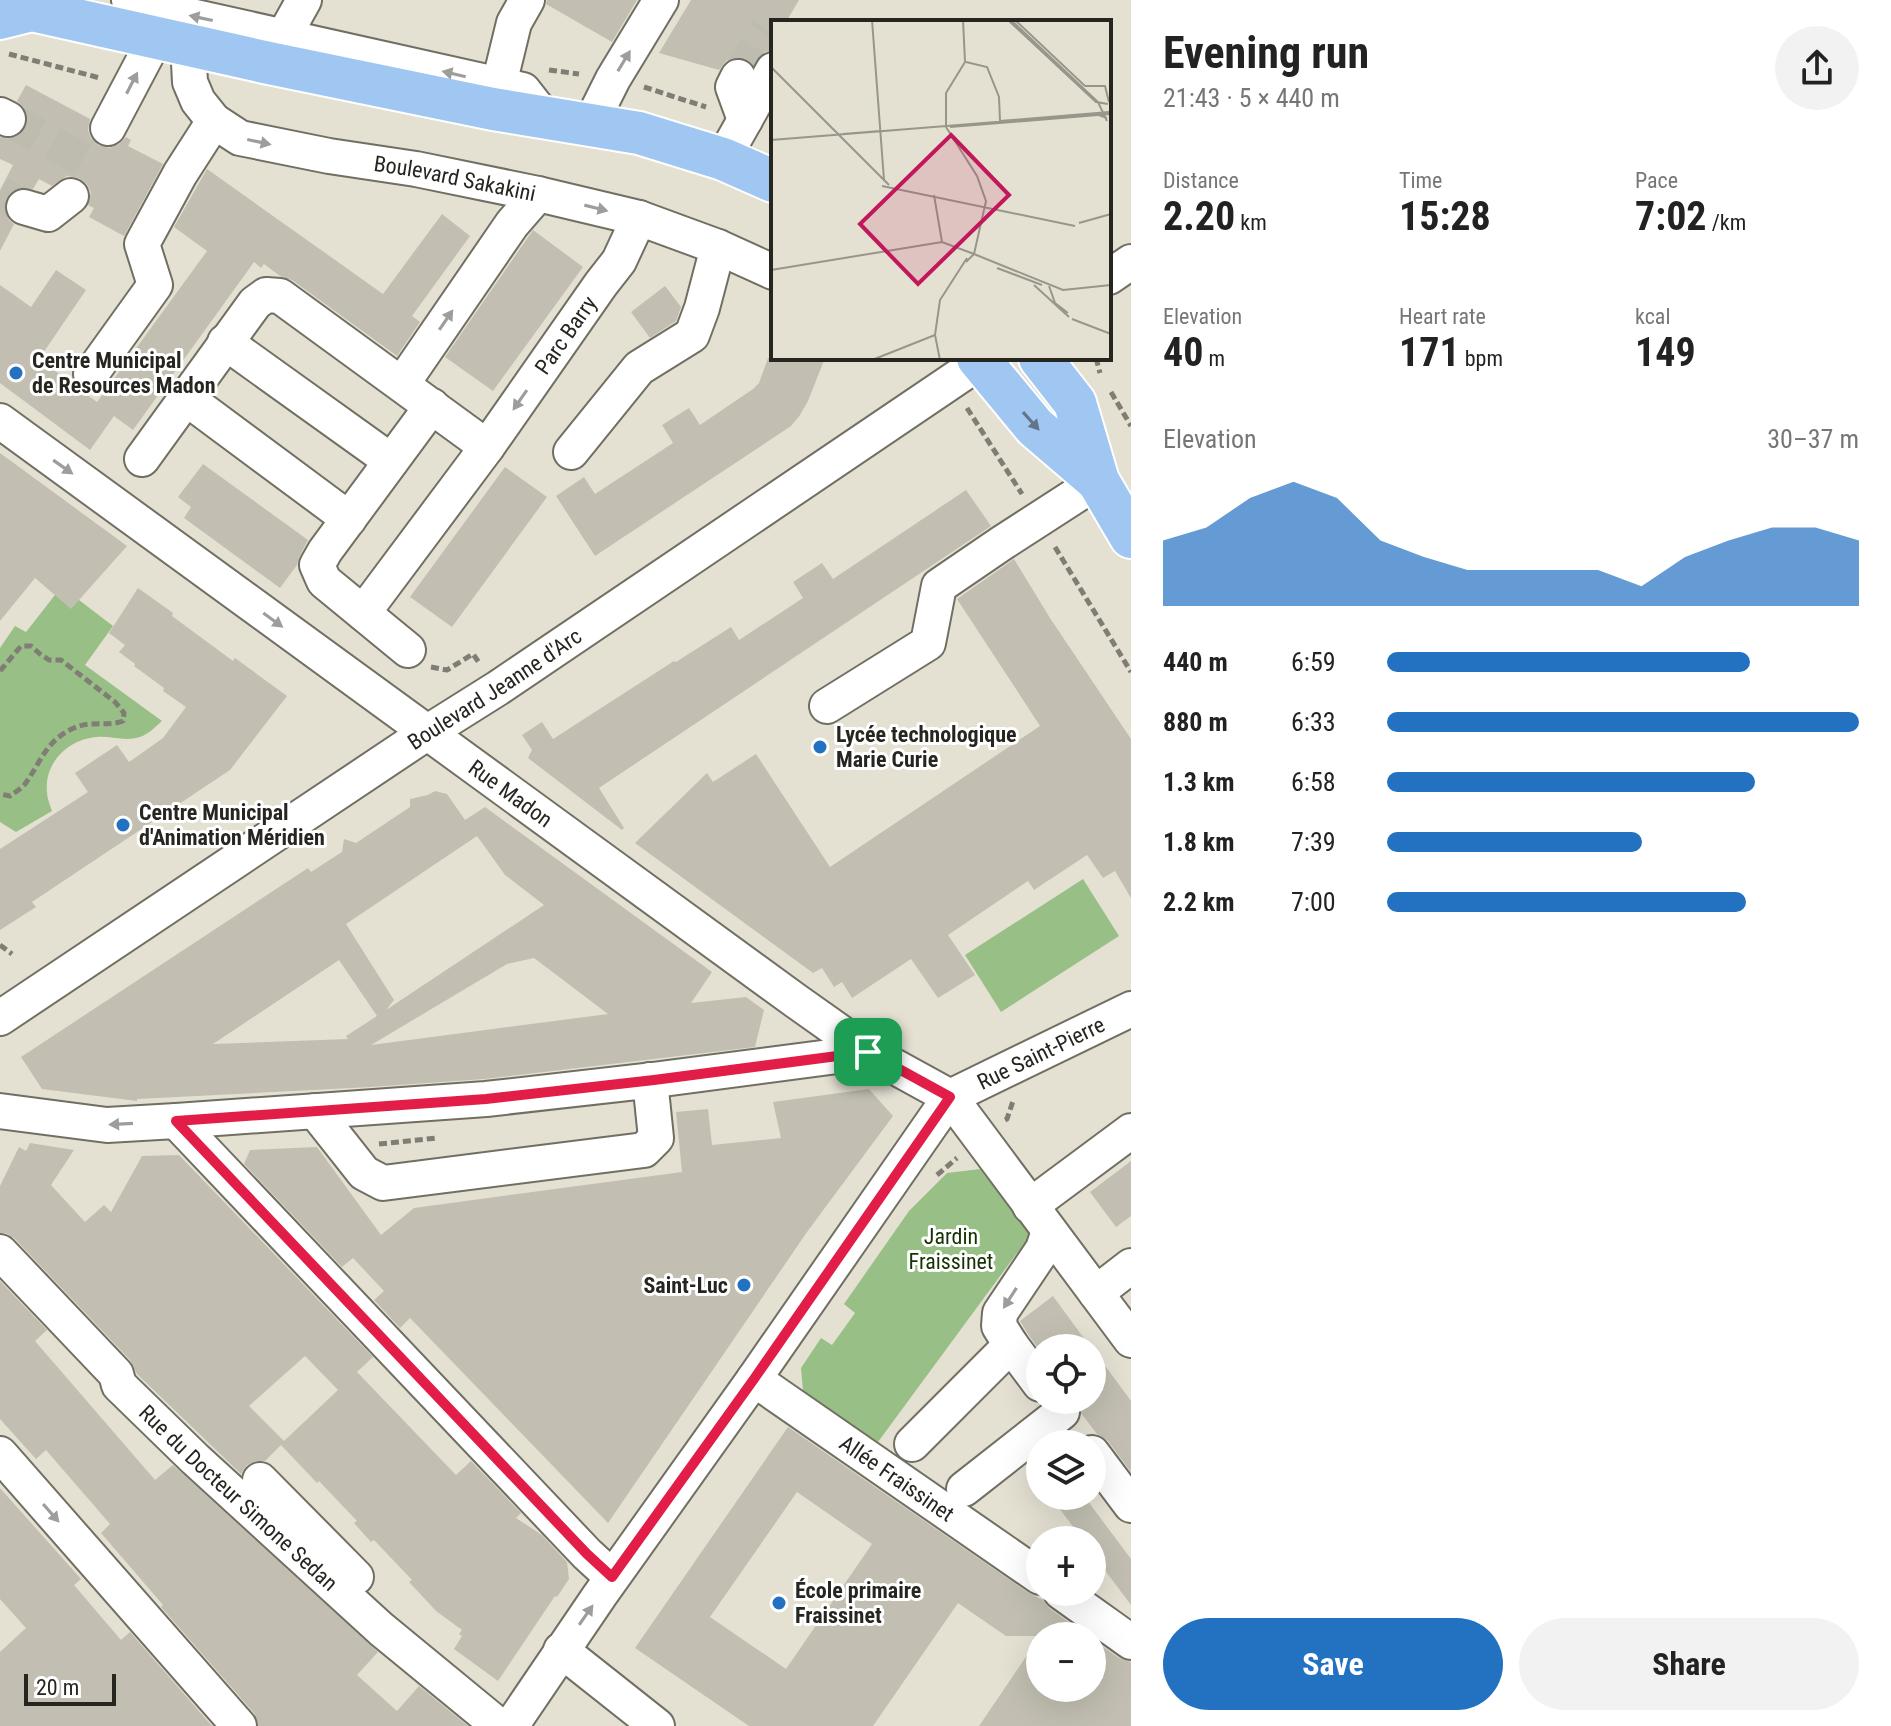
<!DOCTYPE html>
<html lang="en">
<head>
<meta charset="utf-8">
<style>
  body { margin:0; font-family:"Roboto Condensed",sans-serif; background:#f2f2f2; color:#222; height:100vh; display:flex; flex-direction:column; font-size:30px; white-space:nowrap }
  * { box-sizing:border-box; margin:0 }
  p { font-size:26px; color:#767676 }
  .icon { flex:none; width:44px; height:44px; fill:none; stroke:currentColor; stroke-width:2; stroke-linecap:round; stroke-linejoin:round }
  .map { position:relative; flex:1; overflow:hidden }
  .details { display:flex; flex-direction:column; background:#fff; width:760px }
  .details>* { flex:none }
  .fabs { position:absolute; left:1026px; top:1334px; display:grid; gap:16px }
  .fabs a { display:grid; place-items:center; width:80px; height:80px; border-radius:50%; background:#fff; box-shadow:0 8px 32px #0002; font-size:40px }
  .scale { position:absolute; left:24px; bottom:20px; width:92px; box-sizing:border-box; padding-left:8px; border:4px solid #262520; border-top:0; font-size:22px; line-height:28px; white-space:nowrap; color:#262520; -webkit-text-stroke:6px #fff; paint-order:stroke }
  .pin { position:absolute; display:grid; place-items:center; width:68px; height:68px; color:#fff; margin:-34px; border-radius:16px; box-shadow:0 4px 12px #0006 }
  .round { display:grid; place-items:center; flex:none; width:84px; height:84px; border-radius:42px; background:#f2f2f2 }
  .overview { display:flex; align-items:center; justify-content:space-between; height:136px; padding:0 32px }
  h1 { font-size:44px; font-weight:700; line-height:60px }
  .figures { display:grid; grid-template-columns:repeat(3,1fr); gap:12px; height:136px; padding:8px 32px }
  .figures div { display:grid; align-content:center }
  .figures b { font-size:40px; font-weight:700 }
  .figures small { font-size:22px; font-weight:400 }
  .figures p { font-size:22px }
  .chart { height:224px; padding:16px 32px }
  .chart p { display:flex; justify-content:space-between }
  .chart svg { width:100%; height:144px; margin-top:8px; fill:#2372c2; opacity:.7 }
  .cta { display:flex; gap:16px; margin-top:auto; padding:16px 32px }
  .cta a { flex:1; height:92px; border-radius:48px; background:#2372c2; color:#fff; font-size:32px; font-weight:700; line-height:92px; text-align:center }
  .cta a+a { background:#f2f2f2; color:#222 }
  ul { padding:0 32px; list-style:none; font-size:26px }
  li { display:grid; grid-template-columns:128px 96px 1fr; align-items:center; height:60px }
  li i { height:20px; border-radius:10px; background:#2372c2 }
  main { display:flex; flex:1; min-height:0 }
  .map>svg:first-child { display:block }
  .green { fill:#98bf85 }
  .building { fill:#c2bfb2; fill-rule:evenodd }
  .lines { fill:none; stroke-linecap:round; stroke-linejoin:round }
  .minor-tunnel { stroke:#bebbaf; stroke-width:34; stroke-dasharray:34 17; stroke-linecap:butt }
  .minor-casing { stroke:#716e62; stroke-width:38 }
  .major-casing { stroke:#fff; stroke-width:46 }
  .path { stroke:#7f7d74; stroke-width:5; stroke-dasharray:8 4; stroke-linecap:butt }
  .minor { stroke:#fff; stroke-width:34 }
  .major { stroke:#a0c6f2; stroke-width:42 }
  .oneway { fill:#9d9d9b }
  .oneway2 { fill:#637689 }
  .route-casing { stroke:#fff; stroke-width:16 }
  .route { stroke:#e11d48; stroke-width:10 }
  .poi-dot { fill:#2372c2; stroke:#fff; stroke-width:3 }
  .labels { text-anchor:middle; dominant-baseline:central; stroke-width:6; stroke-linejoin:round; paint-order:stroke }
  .street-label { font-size:22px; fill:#262520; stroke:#fff }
  .poi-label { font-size:22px; font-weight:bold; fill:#262520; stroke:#fff; text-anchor:start }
  .park-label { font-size:22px; fill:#153201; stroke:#fff }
  .inset-road { fill:none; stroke:#98968b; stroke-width:2 }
  .view { fill:#c2185b; fill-opacity:0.15; stroke:#c2185b; stroke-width:4 }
  .inset-edge { fill:none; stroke:#262520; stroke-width:4 }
</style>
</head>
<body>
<main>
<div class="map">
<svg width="1131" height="1726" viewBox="0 0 1131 1726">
  <rect width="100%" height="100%" fill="#e4e1d3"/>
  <g class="green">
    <path d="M 55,595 L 79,600 L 113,626 L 85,665 L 162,721 C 154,728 147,736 136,738 C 123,741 110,736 97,737 C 69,739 44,762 47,792 C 47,798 50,805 52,811 L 16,832 L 0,822 L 0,648 L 15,626 L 26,632 Z"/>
    <polygon points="1083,879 1119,936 1001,1012 965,955"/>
    <polygon points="980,1169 1031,1234 878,1442 803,1391 801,1368 821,1338 832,1345 855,1313 844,1304 909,1211 947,1173"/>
  </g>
  <g class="building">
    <polygon points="547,0 637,0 612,42 546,4"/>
    <polygon points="691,0 799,0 786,22 773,22 773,44 769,51 762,53 753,64 746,59 736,57 726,61 719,70 659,53"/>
    <polygon points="26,85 90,119 88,130 91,138 98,145 110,148 119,144 126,137 131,140 128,146 163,164 124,236 89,217 94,208 88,205 91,192 86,183 79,178 67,176 52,186 39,179 33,189 19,188 11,192 5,201 5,212 9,220 14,224 0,251 0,190 13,165 0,159 0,137 10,139 18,136 26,127 28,117 25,109 17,101"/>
    <polygon points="207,169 383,294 442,214 470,236 412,316 420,322 397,356 292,280 280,276 264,264 261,268 254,262 133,430 114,416 90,450 0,383 0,285 31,307 56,270 86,290 39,359 97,402 207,251 174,227"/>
    <polygon points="533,230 583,267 493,391 445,357"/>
    <polygon points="665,286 681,307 676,321 650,338 631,312"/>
    <polygon points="768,358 825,358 808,401 800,415 791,426 595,556 556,496 584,477 595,494 673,443 662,425 689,408 700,425 753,389 759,383"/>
    <polygon points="0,453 127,546 71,609 35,578 0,621"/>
    <polygon points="203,464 308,540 300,555 297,565 280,588 184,518 191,507 178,497"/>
    <polygon points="505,467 547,497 452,627 410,597"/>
    <polygon points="966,490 991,526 599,788 624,828 622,830 528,758 532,750 522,735 542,722 553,739 674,661 676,662 731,627 739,640 803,598 793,582 822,563 833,579"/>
    <polygon points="1014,559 1050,618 1131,739 1131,898 1115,871 1103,878 1087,855 1034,890 1028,881 948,935 975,975 938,998 911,959 852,998 842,982 834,987 822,968 813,973 635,843 707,773 713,782 756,754 830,867 1040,726 957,599"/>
    <polygon points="138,588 173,613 172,616 233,661 235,658 287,696 230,770 32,902 36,907 0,930 0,849 88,792 75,773 117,745 129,762 163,738 186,707 163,691 164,688 134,666 135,664 119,652 125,645 109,633"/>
    <path d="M 435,791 L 447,794 L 465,820 L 485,807 L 712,972 L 691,1003 L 746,997 L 764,1010 L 755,1047 L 484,1079 L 371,1087 L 137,1099 L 137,1101 L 42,1089 L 21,1057 L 308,868 L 311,872 L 342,852 L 344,839 L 356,843 L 410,807 L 410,799 L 428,795 ZM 477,836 L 505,875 L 544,905 L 386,1010 L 394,1000 L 346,924 ZM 534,958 L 608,1014 L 371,1045 L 507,964 ZM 339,960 L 377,1016 L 346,1036 L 348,1039 L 213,1044 Z"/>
    <polygon points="869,1089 893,1116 807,1232 608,1523 410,1318 400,1328 374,1300 384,1291 353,1258 342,1267 244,1164 250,1150 317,1147 381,1235 414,1208 682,1172 676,1112 708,1109 712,1145 781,1138 773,1102"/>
    <path d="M 30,1143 L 74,1150 L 51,1185 L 85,1222 L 104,1205 L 111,1212 L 142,1156 L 179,1155 L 373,1357 L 357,1372 L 456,1475 L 471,1461 L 521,1513 L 516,1518 L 542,1535 L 567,1562 L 569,1579 L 557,1597 L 555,1596 L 498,1681 L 454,1649 L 462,1636 L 459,1634 L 462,1630 L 436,1611 L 409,1582 L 412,1580 L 374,1540 L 371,1542 L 354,1523 L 357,1521 L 319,1481 L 317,1483 L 281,1445 L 265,1461 L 256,1461 L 247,1465 L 241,1474 L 137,1374 L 130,1360 L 14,1238 L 6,1233 L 0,1233 L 0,1186 L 19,1147 L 26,1151 ZM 305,1356 L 338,1390 L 284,1441 L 249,1406 Z"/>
    <polygon points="1131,1161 1131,1216 1116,1227 1090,1192"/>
    <polygon points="0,1281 47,1330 35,1341 155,1480 173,1465 378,1652 357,1675 397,1711 419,1686 468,1726 258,1726 254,1713 161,1607 163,1605 101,1533 110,1524 46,1450 36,1459 0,1419"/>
    <polygon points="1053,1296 1091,1348 1038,1348 1028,1334 1020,1321"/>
    <polygon points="1092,1348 1131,1401 1131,1472 1108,1441 1097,1434 1081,1413 1078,1400 1092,1400"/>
    <path d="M 788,1427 L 1029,1593 L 1043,1600 L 1049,1608 L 1088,1636 L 1006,1636 L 958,1603 L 873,1726 L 749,1726 L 635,1648 ZM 797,1492 L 872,1544 L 786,1669 L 710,1617 Z"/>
    <polygon points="0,1488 81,1579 74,1585 121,1640 130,1632 212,1726 0,1726 0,1652 26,1628 0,1599"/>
    <polygon points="1050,1496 1084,1496 1131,1559 1131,1605 1092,1553 1092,1540 1083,1540"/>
    <polygon points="1040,1636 1040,1688 1092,1688 1092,1639 1119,1658 1131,1662 1131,1726 979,1726"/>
  </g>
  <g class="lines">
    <g class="minor-tunnel">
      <polyline points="738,77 767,29"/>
      <polyline points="8,119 89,163"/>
      <polyline points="0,193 24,207"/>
    </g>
    <g class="minor-casing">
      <g id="minor">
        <polyline points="129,0 164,10 523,90 545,118"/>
        <path id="s1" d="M 188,44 L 190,82 L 198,101 L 214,121 L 240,138 L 329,156 L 416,169 L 538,194 L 639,218 L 718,247 L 773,272"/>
        <polyline points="275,52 304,0"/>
        <polyline points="738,77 733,87 745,120"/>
        <polyline points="494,105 514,23 527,0"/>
        <polyline points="0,115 8,119"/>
        <polyline points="590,125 613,79 661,0"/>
        <polyline points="108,128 156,37"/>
        <polyline points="723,159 773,70"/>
        <polyline points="24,207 48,214 71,196"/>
        <polyline points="1109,277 1131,262"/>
        <polyline points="225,342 391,461"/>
        <polyline points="91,374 155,285 142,244 180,174 214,121"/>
        <polyline points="402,384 512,224 538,194"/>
        <polyline points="186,398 349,519"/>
        <path id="s2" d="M 0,421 L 796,1001 L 868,1052 L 950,1097 L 1131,1340"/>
        <polyline points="571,452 639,368 692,335 702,308 718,247"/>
        <polyline points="142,459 255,303 266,295 280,296 487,447"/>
        <path id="s3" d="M 363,613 L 487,447 L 601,284 L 619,261 L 639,218"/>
        <polyline points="408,650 324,581 317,565 325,551 432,406"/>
        <polyline points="827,706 928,643 939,586 1002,543 1098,481"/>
        <path id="s4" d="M 0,1018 L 428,732 L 498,688 L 986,358"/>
        <polyline points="0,1111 107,1125 176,1121 486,1099 654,1080 868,1052"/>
        <polyline points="315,1111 364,1173 383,1183 644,1150 656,1138 650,1080"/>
        <polyline points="176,1121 587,1554 612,1577"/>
        <polyline points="1030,1206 1131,1131"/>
        <path id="s5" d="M 0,1252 L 116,1374 L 119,1385 L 195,1459 L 381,1629 L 499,1726"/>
        <polyline points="1096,1293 1131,1266"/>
        <path id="s6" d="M 754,1379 L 1040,1577"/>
        <polyline points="1040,1384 1011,1345 999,1326 1000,1313 1043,1249 1049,1231"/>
        <polyline points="912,1444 1011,1345"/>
        <polyline points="1092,1453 1131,1505"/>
        <polyline points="0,1454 239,1726"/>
        <polyline points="260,1480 356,1577"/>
        <polyline points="964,1489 1062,1412"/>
        <polyline points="1061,1592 1131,1642"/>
        <polyline points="561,1650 657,1726"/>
        <path id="s7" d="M 511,1726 L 600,1595 L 754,1379 L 950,1097 L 1131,1009"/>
      </g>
    </g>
    <g class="major-casing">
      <g id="major">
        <polyline points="0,18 32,10 269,63 493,109 639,133 723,159 773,181"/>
        <polyline points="978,358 1035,427 1098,481"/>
        <polyline points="1040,358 1075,403 1098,481 1131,537"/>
      </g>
    </g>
    <g class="path">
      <polyline points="9,54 100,78"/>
      <polyline points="549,70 579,74"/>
      <polyline points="644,87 706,107"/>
      <polyline points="1096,358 1100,373"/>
      <polyline points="1111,392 1131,426"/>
      <polyline points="967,408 1022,494"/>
      <polyline points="1055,547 1131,672"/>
      <polyline points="431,667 447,670 473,654 480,664"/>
      <path d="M 0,671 L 21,646 L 31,646 L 40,654 L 49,660 L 61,660 L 115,702 L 124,713 L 123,721 C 107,727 91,720 74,728 C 46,740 41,762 25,784 C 21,789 15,792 10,796 L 0,794"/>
      <polyline points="0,945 12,954"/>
      <polyline points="1005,1120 1007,1119 1013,1101"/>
      <polyline points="379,1144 437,1138"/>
      <polyline points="937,1175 957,1158"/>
    </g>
    <use href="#minor" class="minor"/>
    <use href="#major" class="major"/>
  </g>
  <defs><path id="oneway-solid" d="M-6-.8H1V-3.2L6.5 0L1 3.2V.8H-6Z" transform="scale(2)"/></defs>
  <g class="oneway">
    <use href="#oneway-solid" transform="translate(201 18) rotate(-168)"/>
    <use href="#oneway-solid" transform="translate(624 61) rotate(-59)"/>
    <use href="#oneway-solid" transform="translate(454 74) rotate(-167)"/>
    <use href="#oneway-solid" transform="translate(132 83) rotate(-63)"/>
    <use href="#oneway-solid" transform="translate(259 142) rotate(12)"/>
    <use href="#oneway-solid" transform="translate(596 208) rotate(14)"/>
    <use href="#oneway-solid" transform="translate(446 320) rotate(-56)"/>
    <use href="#oneway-solid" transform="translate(520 400) rotate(125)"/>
    <use href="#oneway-solid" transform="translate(63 467) rotate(35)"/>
    <use href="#oneway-solid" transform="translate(273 620) rotate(36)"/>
    <use href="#oneway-solid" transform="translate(121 1124) rotate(177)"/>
    <use href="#oneway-solid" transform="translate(1010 1298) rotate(123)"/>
    <use href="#oneway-solid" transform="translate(51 1513) rotate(49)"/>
    <use href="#oneway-solid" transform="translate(586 1615) rotate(-55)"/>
  </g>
  <use class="oneway2" href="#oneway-solid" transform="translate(1031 421) rotate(48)"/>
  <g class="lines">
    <g class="route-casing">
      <polygon id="route" points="868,1052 950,1097 754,1379 612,1577 587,1554 176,1121 486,1099 654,1080"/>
    </g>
    <use href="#route" class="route"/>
  </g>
  <g class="poi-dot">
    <circle cx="16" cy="373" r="8"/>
    <circle cx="820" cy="747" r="8"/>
    <circle cx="123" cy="825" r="8"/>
    <circle cx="744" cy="1285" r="8"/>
    <circle cx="779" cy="1603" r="8"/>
  </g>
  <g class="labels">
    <g class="street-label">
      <text stroke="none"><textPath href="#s1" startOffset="334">Boulevard Sakakini</textPath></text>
      <text stroke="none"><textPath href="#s3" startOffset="344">Parc Barry</textPath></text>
      <text stroke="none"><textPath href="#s4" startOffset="594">Boulevard Jeanne d'Arc</textPath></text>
      <text stroke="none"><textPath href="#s2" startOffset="632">Rue Madon</textPath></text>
      <text stroke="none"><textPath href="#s7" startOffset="868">Rue Saint-Pierre</textPath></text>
      <text stroke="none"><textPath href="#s6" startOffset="174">Allée Fraissinet</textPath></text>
      <text stroke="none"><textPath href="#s5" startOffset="344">Rue du Docteur Simone Sedan</textPath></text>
    </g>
    <g class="poi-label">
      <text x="32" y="360">Centre Municipal<tspan x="32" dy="25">de Resources Madon</tspan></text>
      <text x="836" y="734">Lycée technologique<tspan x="836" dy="25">Marie Curie</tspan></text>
      <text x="139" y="812">Centre Municipal<tspan x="139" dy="25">d'Animation Méridien</tspan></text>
      <text x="728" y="1285" text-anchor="end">Saint-Luc</text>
      <text x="795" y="1590">École primaire<tspan x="795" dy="25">Fraissinet</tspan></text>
    </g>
    <g class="park-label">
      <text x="951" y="1236">Jardin<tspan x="951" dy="25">Fraissinet</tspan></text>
    </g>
  </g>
  <g transform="translate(771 20)">
    <rect width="340" height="340" fill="#e4e1d3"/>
    <path class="inset-road" d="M 101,0 L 113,160M 192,0 L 194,42 L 175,73 L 175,107 L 206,156 L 215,181 L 203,234 L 195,242M 237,0 L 325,82 L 337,84M 240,0 L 327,82 L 336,101M 244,0 L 314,66M 195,42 L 216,47 L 228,77 L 229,101 L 338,92M 0,47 L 118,165M 314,66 L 334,66 L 338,82M 179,107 L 339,94M 72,114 L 109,111M 0,120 L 325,94 L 336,98M 111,166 L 304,206M 163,175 L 171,222M 308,203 L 340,194M 203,234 L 292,270 L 340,265M 226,248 L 271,265M 0,250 L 171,222 L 203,234M 263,265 L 298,297M 278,266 L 284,283 L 297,293M 301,299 L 340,314M 101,340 L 164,315M 169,340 L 164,315 L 169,280 L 196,238"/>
    <path class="view" d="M 180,115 L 238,175 L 147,264 L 89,204 Z"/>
    <rect width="340" height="340" class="inset-edge"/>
  </g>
</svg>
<div class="fabs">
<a><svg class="icon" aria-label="locate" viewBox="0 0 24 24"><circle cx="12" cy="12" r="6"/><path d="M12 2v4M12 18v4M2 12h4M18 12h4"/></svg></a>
<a><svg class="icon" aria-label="layers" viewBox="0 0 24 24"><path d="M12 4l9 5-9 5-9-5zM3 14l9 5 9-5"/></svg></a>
<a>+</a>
<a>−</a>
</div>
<div class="scale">20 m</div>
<div class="pin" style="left:868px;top:1052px;background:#1e9e55"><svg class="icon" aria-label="arrive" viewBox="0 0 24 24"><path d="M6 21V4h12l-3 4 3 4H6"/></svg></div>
</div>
<section class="details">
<div class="overview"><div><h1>Evening run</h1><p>21:43 · 5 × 440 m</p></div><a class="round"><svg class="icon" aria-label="share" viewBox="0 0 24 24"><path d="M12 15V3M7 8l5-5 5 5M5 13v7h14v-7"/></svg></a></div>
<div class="figures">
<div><p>Distance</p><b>2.20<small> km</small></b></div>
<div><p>Time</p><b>15:28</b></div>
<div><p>Pace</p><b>7:02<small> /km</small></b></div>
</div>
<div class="figures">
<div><p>Elevation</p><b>40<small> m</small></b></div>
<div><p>Heart rate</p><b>171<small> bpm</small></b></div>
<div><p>kcal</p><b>149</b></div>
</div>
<div class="chart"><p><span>Elevation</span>30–37 m</p>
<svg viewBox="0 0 160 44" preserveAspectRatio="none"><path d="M0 44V24L10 20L20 11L30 6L40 11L50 24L60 29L70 33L80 33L90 33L100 33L110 38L120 29L130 24L140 20L150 20L160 24V44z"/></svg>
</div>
<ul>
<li><b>440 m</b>6:59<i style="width:77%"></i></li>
<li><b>880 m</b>6:33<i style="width:100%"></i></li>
<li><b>1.3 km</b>6:58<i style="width:78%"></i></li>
<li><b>1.8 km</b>7:39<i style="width:54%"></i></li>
<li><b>2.2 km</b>7:00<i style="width:76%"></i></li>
</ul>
<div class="cta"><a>Save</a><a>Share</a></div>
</section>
</main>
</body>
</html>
